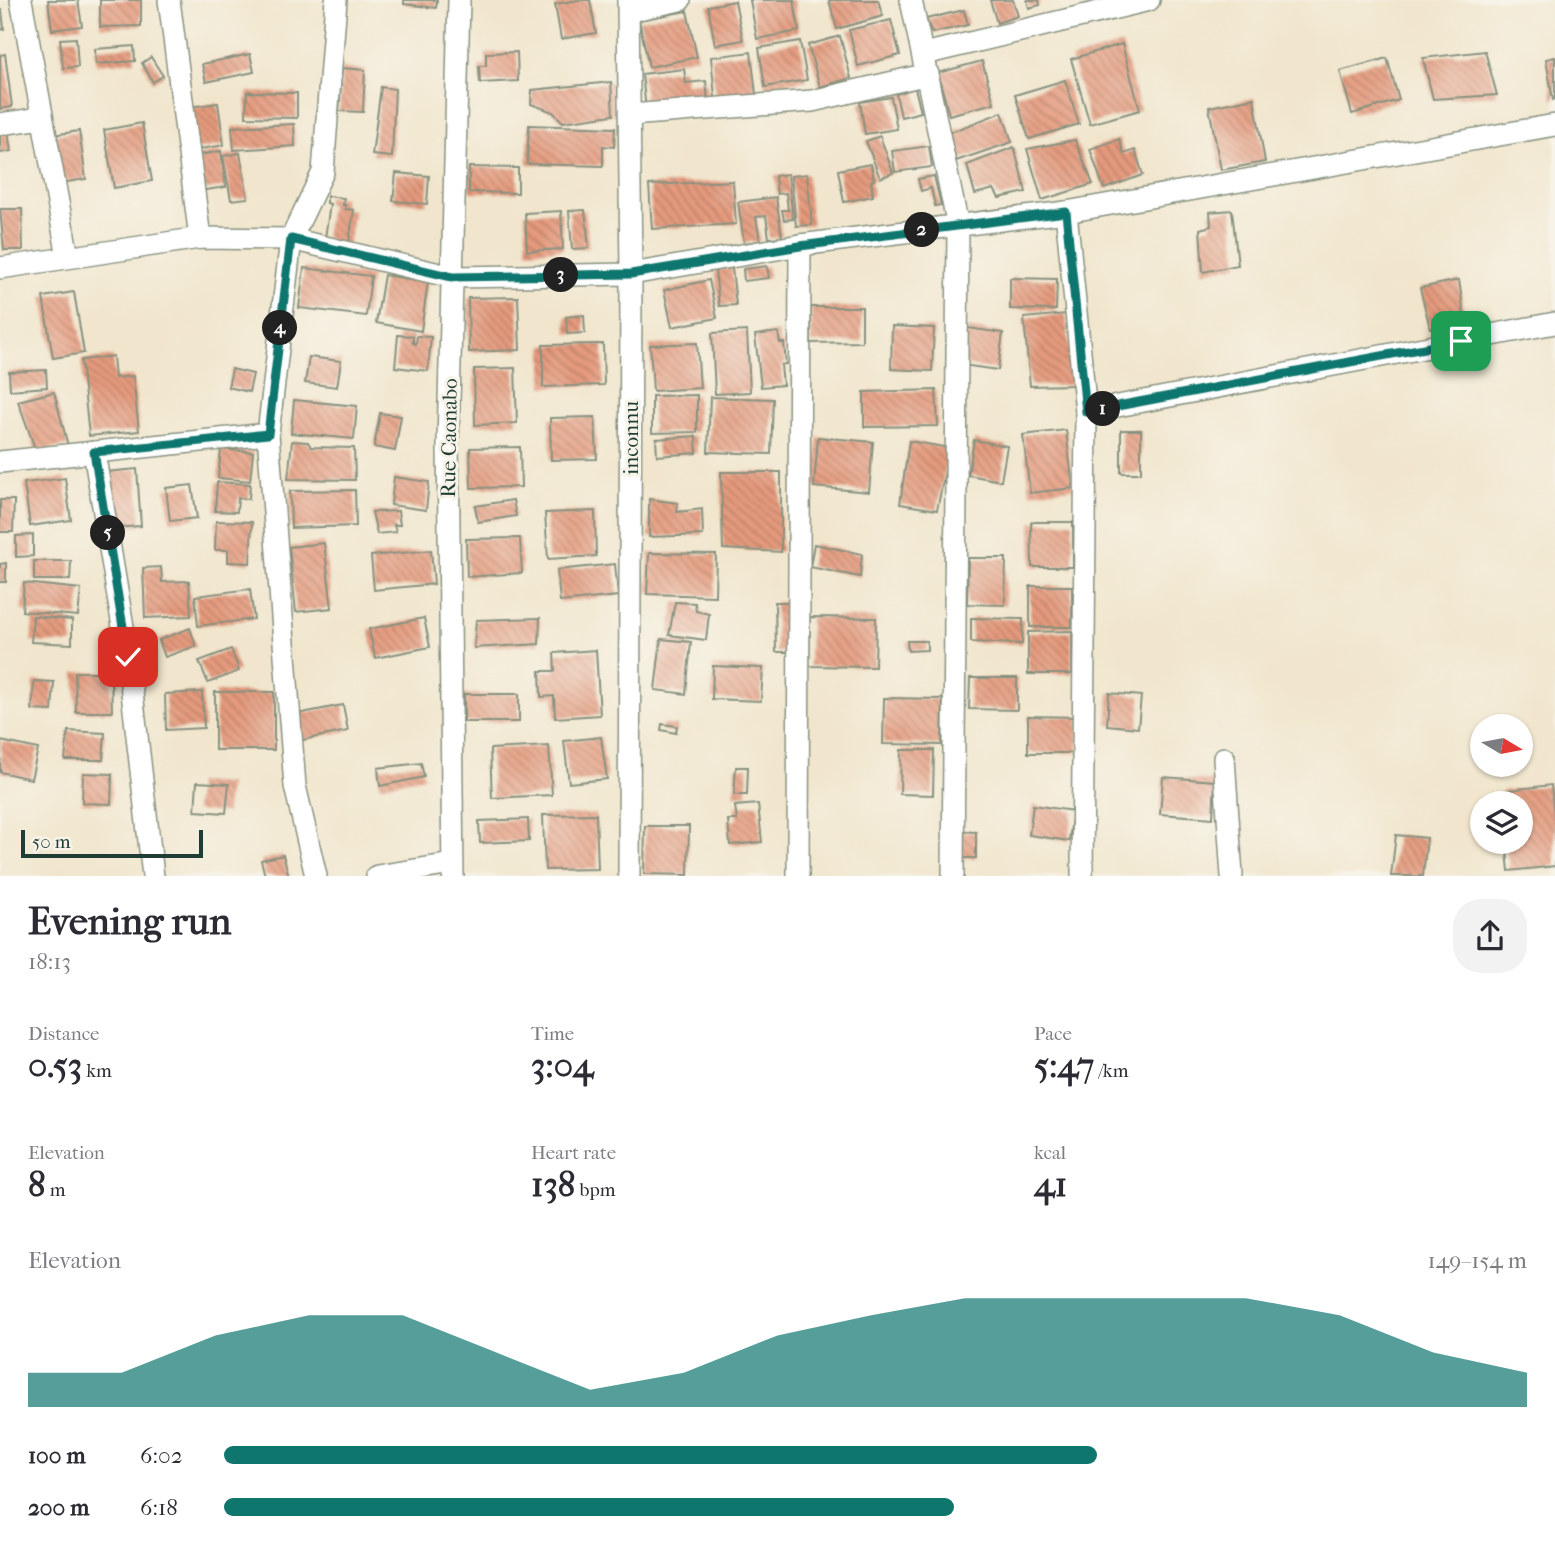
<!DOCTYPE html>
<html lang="en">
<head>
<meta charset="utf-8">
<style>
  body { margin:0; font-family:"IM FELL French Canon",serif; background:#f2f2f3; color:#2b2b33; height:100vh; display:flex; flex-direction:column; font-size:26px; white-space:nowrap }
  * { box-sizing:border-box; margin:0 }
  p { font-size:23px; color:#7c7c81 }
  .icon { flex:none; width:38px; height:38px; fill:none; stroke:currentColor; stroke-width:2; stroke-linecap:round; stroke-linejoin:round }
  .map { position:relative; height:876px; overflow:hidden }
  .side { display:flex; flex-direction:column; background:#fff; flex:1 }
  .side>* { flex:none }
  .needle { width:46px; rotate:100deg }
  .buttons { position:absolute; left:1470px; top:714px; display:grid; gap:14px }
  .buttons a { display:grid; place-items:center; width:63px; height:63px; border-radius:50%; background:#fff; box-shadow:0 2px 5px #0004; font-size:35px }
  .scale { position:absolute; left:21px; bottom:18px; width:182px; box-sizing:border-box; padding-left:7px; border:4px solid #1f3d34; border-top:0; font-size:19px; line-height:24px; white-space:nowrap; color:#1f3d34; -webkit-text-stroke:5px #f7f3e8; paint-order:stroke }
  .pin { position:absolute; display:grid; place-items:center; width:60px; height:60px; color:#fff; margin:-30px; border-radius:14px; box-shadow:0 4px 10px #0006 }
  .km { position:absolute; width:35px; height:35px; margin:-18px; border-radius:50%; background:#222; color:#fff; font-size:19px; line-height:35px; text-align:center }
  .round { display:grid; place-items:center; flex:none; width:74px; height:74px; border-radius:28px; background:#f2f2f3 }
  .overview { display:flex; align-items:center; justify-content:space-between; height:119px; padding:0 28px }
  h1 { font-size:38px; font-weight:700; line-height:52px }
  .stats { display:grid; grid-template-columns:repeat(3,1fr); gap:10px; height:119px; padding:7px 28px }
  .stats div { display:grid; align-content:center }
  .stats b { font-size:35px; font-weight:700 }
  .stats small { font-size:19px; font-weight:400 }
  .stats p { font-size:19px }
  .chart { height:196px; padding:14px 28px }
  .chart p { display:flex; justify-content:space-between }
  .chart svg { width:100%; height:126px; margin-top:7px; fill:#0f766e; opacity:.7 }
  ul { padding:0 28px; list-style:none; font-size:23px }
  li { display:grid; grid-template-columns:112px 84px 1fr; align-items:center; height:52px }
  li i { height:18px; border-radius:9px; background:#0f766e }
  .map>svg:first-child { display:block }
  .building { fill:url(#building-back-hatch) }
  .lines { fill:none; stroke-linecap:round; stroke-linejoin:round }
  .street-casing { stroke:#889280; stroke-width:24 }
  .street { stroke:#fff; stroke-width:21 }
  .route-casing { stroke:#fff; stroke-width:14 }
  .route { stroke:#0f766e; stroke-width:9 }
  .labels { text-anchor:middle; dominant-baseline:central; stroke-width:6; stroke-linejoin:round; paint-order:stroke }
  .street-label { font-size:21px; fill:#1f3d34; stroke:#f7f3e8 }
</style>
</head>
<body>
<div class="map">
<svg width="1555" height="876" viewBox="0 0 1555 876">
  <defs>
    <pattern id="building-back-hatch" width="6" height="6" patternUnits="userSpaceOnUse" patternTransform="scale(1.75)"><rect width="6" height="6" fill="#e59a7d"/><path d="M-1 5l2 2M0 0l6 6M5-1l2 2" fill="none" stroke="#b97f67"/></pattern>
  </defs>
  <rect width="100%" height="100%" fill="#f7f3e8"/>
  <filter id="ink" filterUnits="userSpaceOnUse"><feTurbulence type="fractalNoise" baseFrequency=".0143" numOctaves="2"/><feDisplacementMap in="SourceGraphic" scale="14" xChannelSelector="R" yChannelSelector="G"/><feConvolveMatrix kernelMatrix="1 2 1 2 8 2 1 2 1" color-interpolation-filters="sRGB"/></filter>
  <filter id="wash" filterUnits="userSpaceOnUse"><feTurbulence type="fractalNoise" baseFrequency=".00686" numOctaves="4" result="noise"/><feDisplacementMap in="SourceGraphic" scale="28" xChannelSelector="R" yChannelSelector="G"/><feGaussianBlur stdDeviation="1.57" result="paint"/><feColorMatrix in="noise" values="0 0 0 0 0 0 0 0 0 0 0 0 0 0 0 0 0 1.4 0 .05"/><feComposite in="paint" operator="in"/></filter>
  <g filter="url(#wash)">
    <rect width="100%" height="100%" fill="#f1e6cd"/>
    <g id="blocks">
      <g class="building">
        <polygon points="48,0 78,0 82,26 52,30"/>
        <polygon points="100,0 141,0 141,26 100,27"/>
        <polygon points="404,0 437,0 436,8 404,4"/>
        <polygon points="578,0 590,0 596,33 561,39 555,4"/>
        <polygon points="750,0 794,0 799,31 757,39"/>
        <polygon points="829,0 878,0 883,16 837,29"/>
        <polygon points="990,0 1013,0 1018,16 997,23"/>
        <polygon points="1027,0 1039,0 1040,5 1029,8"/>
        <polygon points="735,1 743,40 715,45 708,6"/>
        <polygon points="0,10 2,10 4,29 0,30"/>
        <polygon points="964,10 968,25 932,33 926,19"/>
        <polygon points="687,11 697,57 649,67 639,20"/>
        <polygon points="891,20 900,55 858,66 849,30"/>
        <polygon points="840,36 851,78 820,87 808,45"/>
        <polygon points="76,38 78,67 63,68 60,39"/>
        <polygon points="800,41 807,80 765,87 759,48"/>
        <polygon points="1122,44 1140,110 1090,124 1071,59"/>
        <polygon points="134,46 135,61 96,64 95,49"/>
        <polygon points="1485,51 1497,95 1433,99 1423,58"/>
        <polygon points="517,52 518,81 480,83 479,66 486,66 486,53"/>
        <polygon points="751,52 757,103 716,107 711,57"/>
        <polygon points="5,54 12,107 0,109 0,55"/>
        <polygon points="250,54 254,72 206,82 202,64"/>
        <polygon points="151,57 163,76 153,82 142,63"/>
        <polygon points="1555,57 1555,99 1553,100 1546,59"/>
        <polygon points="1387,58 1399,100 1352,114 1340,71"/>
        <polygon points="982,61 994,103 949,115 938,73"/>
        <polygon points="342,68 365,70 363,112 339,111"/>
        <polygon points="684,69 686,83 706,81 708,102 646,109 642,74"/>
        <polygon points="1065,80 1079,124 1029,139 1015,95"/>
        <polygon points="611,82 613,115 563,122 553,112 531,104 532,90"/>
        <polygon points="381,87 395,89 392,157 372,155"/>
        <polygon points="915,88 921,112 901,117 896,94"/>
        <polygon points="247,92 297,93 297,118 246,117"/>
        <polygon points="891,97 897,129 865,134 860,102"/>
        <polygon points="1254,98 1265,162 1221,170 1209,107"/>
        <polygon points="218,103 224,145 195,150 189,107"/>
        <polygon points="1002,112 1012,142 956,161 948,133"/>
        <polygon points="142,123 152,181 114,188 104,130"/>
        <polygon points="294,124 295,146 234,150 232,127"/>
        <polygon points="529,125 615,128 614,147 603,146 603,166 527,164"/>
        <polygon points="79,131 86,179 60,183 53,135"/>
        <polygon points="8,132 11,151 0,153 0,134"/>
        <polygon points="880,136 893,173 880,178 866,141"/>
        <polygon points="1119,139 1124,154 1135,150 1143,175 1104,189 1090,149"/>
        <polygon points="1075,140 1093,184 1042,200 1027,149"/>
        <polygon points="929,146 932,167 895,172 892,151"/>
        <polygon points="1014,147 1026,192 999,198 994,189 975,194 967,165"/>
        <polygon points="221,151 226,187 199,191 194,156"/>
        <polygon points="240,153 248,198 231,200 223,156"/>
        <polygon points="871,164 874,180 871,181 873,196 844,202 838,170"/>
        <polygon points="469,167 518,168 518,193 469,192"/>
        <polygon points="396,173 429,176 427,204 393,201"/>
        <polygon points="788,174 793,219 784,220 782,210 788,210 786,193 777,194 775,176"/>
        <polygon points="807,174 812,225 796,226 791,176"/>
        <polygon points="934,176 941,205 935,206 931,188 921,191 918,179"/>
        <polygon points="733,181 736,224 652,229 649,185"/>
        <polygon points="327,196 344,198 343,205 345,205 345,209 354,210 348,248 325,238 330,204 327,203"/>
        <polygon points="776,197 782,237 769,238 766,216 756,217 760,241 744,243 738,202"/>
        <polygon points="0,209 22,209 23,250 4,250"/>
        <polygon points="585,210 589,248 572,249 569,211"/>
        <polygon points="1232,210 1238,265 1203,272 1200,229 1211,226 1210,212"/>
        <polygon points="561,211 563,249 527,251 525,213"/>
        <polygon points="767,266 769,278 744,281 743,269"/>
        <polygon points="304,268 371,276 366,316 299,308"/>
        <polygon points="732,268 736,305 719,306 715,270"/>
        <polygon points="384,275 428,282 421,331 376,323"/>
        <polygon points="1010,278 1057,279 1056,310 1010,309"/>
        <polygon points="709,280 717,318 672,327 664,290"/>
        <polygon points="1459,280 1465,322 1455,322 1454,334 1438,336 1437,328 1430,328 1420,288"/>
        <polygon points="74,292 84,353 53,358 43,297"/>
        <polygon points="518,297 520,350 469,352 468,298"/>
        <polygon points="811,307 862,307 862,342 811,343"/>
        <polygon points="1066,314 1074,385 1030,386 1024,318"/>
        <polygon points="584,315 585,333 567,334 566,317"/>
        <polygon points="892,326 934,328 932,371 891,369"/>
        <polygon points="968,328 1003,333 998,370 962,365"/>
        <polygon points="747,331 750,392 715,394 712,333"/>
        <polygon points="778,332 780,343 784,343 786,364 781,365 783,385 761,387 755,335"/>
        <polygon points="398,335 413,336 413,343 416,344 417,336 431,337 428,371 395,367"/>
        <polygon points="697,343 700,388 653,391 650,345"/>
        <polygon points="603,344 604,385 543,387 543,345"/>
        <polygon points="113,356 115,378 133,376 139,431 89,436 81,360"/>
        <polygon points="309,357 341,361 337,387 305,383"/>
        <polygon points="515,368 517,423 475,425 474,369"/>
        <polygon points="232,369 253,374 249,392 228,387"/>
        <polygon points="46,370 47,387 10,390 9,372"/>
        <polygon points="936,390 938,426 864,427 864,392"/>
        <polygon points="54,392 68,446 36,451 18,401"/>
        <polygon points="697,395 697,432 652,433 652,396"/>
        <polygon points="710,397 773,399 771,454 708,452"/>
        <polygon points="294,400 357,406 354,439 291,433"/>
        <polygon points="380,413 401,416 395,451 374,447"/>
        <polygon points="595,417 597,459 551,460 550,418"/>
        <polygon points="1066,430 1073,488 1030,493 1023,435"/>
        <rect x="1121" y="430" width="20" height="43"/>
        <polygon points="696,436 697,453 657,456 656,439"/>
        <polygon points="818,437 873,442 869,492 814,487"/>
        <polygon points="974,440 1007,446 1001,481 968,475"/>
        <polygon points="292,441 308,442 311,447 354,448 355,480 288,479"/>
        <polygon points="909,441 950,448 937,510 900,504"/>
        <polygon points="520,447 521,487 471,488 470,448"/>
        <polygon points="221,449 253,452 250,481 218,478"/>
        <polygon points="137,469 141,526 111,528 106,472"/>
        <polygon points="721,472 781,472 781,552 723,549"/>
        <polygon points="394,477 429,482 426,510 391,505"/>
        <polygon points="65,478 71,520 30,526 24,483"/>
        <polygon points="217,482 250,484 249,499 238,498 237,512 215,511"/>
        <polygon points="192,485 197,518 170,521 166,488"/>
        <polygon points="355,490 356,526 291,528 290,491"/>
        <polygon points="649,499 678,503 677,512 702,509 703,535 649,537"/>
        <polygon points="0,500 14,500 13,532 0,532"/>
        <polygon points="513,500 516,516 478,522 475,506"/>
        <polygon points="398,511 400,525 394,525 396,532 377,534 372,512"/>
        <polygon points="595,511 596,556 548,559 545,513"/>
        <polygon points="216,521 252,522 250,563 228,562 228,550 215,550"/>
        <polygon points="1031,522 1073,522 1073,567 1032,567"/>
        <polygon points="33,535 33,556 16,557 16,536"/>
        <polygon points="520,538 522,573 467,577 466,539"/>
        <polygon points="324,543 332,608 296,612 289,547"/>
        <polygon points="814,544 862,554 860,577 810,567"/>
        <polygon points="431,550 434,584 374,590 371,556"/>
        <polygon points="649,553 716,554 715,596 647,594"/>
        <polygon points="968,558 1006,558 1005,605 967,604"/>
        <polygon points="34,561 71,561 70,580 34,580"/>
        <polygon points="6,563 6,582 0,582 0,564"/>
        <polygon points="615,564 618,596 560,602 557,570"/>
        <polygon points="161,567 162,582 189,581 191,616 145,618 143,568"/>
        <polygon points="24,583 81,589 78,616 22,611"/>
        <rect x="1030" y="586" width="42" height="41"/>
        <polygon points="250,589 254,619 198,626 195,596"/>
        <polygon points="675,602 695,603 696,611 709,614 706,640 669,635"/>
        <polygon points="775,602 791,602 792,652 776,652"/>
        <polygon points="33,616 72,620 72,644 31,642"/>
        <polygon points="810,617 876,618 875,667 809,666"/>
        <polygon points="424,618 430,647 375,658 369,629"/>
        <polygon points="540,618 539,644 474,648 476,620"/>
        <polygon points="971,618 1023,619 1022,644 971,642"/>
        <polygon points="190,628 196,646 165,657 159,640"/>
        <polygon points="1072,631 1072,674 1028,674 1028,632"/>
        <polygon points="661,639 691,642 686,694 655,690"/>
        <polygon points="907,641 927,641 927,650 908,651"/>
        <polygon points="231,649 239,671 208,683 199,661"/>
        <polygon points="596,650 600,715 555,718 554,696 541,697 540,671 555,671 554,653"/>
        <polygon points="713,666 763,668 761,701 712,699"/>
        <polygon points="75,672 111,672 112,712 76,712"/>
        <polygon points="970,678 1017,678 1017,710 969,709"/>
        <polygon points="34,681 54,682 52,711 32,710"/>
        <polygon points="202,692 204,728 166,730 165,694"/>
        <rect x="215" y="692" width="59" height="58"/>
        <polygon points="1109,693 1141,696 1138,728 1107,725"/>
        <rect x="464" y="694" width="55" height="28"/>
        <polygon points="884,698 943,699 942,745 883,744"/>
        <polygon points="343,705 348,731 302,740 297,714"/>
        <polygon points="1028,716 1079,717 1079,753 1028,753"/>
        <polygon points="662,724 677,726 676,733 661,730"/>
        <polygon points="68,731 105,733 103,760 65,760"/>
        <polygon points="601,737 607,779 569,783 564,741"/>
        <polygon points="1,741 38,749 31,779 0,772"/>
        <polygon points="549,746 552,795 492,798 490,749"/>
        <polygon points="901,750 934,750 933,795 900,794"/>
        <polygon points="421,763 424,777 380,786 378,768"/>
        <polygon points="736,767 748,767 747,795 734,795"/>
        <polygon points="83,773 112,774 111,804 82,803"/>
        <polygon points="1163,777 1215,781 1213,818 1160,814"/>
        <polygon points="197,782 229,784 226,813 195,811"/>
        <polygon points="1551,785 1555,826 1555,866 1509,871 1506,842 1521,842 1521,803 1502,803 1501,791"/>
        <polygon points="758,804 762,842 730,845 728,820 737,820 735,806"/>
        <polygon points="1033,805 1073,811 1069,841 1029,835"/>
        <polygon points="596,814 598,869 545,870 543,815"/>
        <polygon points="528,819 529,841 480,843 479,821"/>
        <polygon points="645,826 689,826 688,875 644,874"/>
        <polygon points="957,831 976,832 976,858 957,858"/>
        <polygon points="1396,835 1427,838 1423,876 1391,876"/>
        <polygon points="283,855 289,876 265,876 261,860"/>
      </g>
    </g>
  </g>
  <g filter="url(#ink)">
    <use href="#blocks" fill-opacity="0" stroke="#889280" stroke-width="2"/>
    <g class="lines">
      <g class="street-casing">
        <g id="street">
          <polyline points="21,0 68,257"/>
          <polyline points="169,0 200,238"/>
          <polyline points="628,0 631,274 629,876"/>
          <polyline points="911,0 958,226 953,876"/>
          <polyline points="629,11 680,0"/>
          <polyline points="924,54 1149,0"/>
          <polyline points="630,115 812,101 928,74"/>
          <polyline points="0,124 42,118"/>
          <polyline points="1066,212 1086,412 1555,323"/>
          <polyline points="0,268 200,238 291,239 452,277 631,274 800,245 1066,212 1555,125"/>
          <polyline points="94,452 128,657 153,876"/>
          <polyline points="0,462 268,434"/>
          <polyline points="1224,758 1232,876"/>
          <polyline points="316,876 295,786 268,434 291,239 323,172 336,0"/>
          <polyline points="377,876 452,864"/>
          <polyline points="453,876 448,443 459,0"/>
          <polyline points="798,876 800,245"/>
          <polyline points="1082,876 1086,412"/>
        </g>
      </g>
      <use href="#street" class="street"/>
    </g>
  </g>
  <g class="lines" filter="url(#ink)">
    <g class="route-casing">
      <polyline id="route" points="128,657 94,452 268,434 291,239 452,277 631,274 800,246 1066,212 1086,412 1461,341"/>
    </g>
    <use href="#route" class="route"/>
  </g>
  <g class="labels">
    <g class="street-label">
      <text transform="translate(449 438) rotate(-89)">Rue Caonabo</text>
      <text transform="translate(631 438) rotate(-90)">inconnu</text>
    </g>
  </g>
</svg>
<div class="buttons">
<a><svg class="needle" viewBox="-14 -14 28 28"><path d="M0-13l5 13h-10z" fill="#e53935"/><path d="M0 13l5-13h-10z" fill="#7c7c81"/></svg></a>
<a><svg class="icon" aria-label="layers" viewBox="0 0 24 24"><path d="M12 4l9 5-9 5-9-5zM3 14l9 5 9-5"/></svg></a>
</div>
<div class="scale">50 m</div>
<div class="pin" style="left:1461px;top:341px;background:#1e9e55"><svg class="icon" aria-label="arrive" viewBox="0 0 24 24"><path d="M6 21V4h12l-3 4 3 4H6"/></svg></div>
<div class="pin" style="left:128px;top:657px;background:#d93025"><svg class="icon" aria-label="check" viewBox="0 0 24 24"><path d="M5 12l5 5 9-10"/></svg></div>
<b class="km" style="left:1103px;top:409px">1</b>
<b class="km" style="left:922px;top:230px">2</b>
<b class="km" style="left:561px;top:275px">3</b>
<b class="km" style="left:280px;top:328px">4</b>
<b class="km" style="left:108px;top:533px">5</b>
</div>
<section class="side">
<div class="overview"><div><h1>Evening run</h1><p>18:13</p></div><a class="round"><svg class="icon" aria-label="share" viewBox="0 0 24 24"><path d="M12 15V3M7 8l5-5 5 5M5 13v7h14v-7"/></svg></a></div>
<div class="stats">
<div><p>Distance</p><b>0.53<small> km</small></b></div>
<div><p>Time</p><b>3:04</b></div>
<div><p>Pace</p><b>5:47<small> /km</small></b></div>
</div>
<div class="stats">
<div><p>Elevation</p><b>8<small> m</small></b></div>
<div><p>Heart rate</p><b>138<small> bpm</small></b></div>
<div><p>kcal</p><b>41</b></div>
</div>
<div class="chart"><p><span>Elevation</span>149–154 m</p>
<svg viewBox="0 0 160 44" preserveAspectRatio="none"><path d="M0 44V32L10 32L20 19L30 12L40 12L50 25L60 38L70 32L80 19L90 12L100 6L110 6L120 6L130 6L140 12L150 25L160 32V44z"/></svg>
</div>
<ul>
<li><b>100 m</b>6:02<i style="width:67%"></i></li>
<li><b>200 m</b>6:18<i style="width:56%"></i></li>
</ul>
</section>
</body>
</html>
